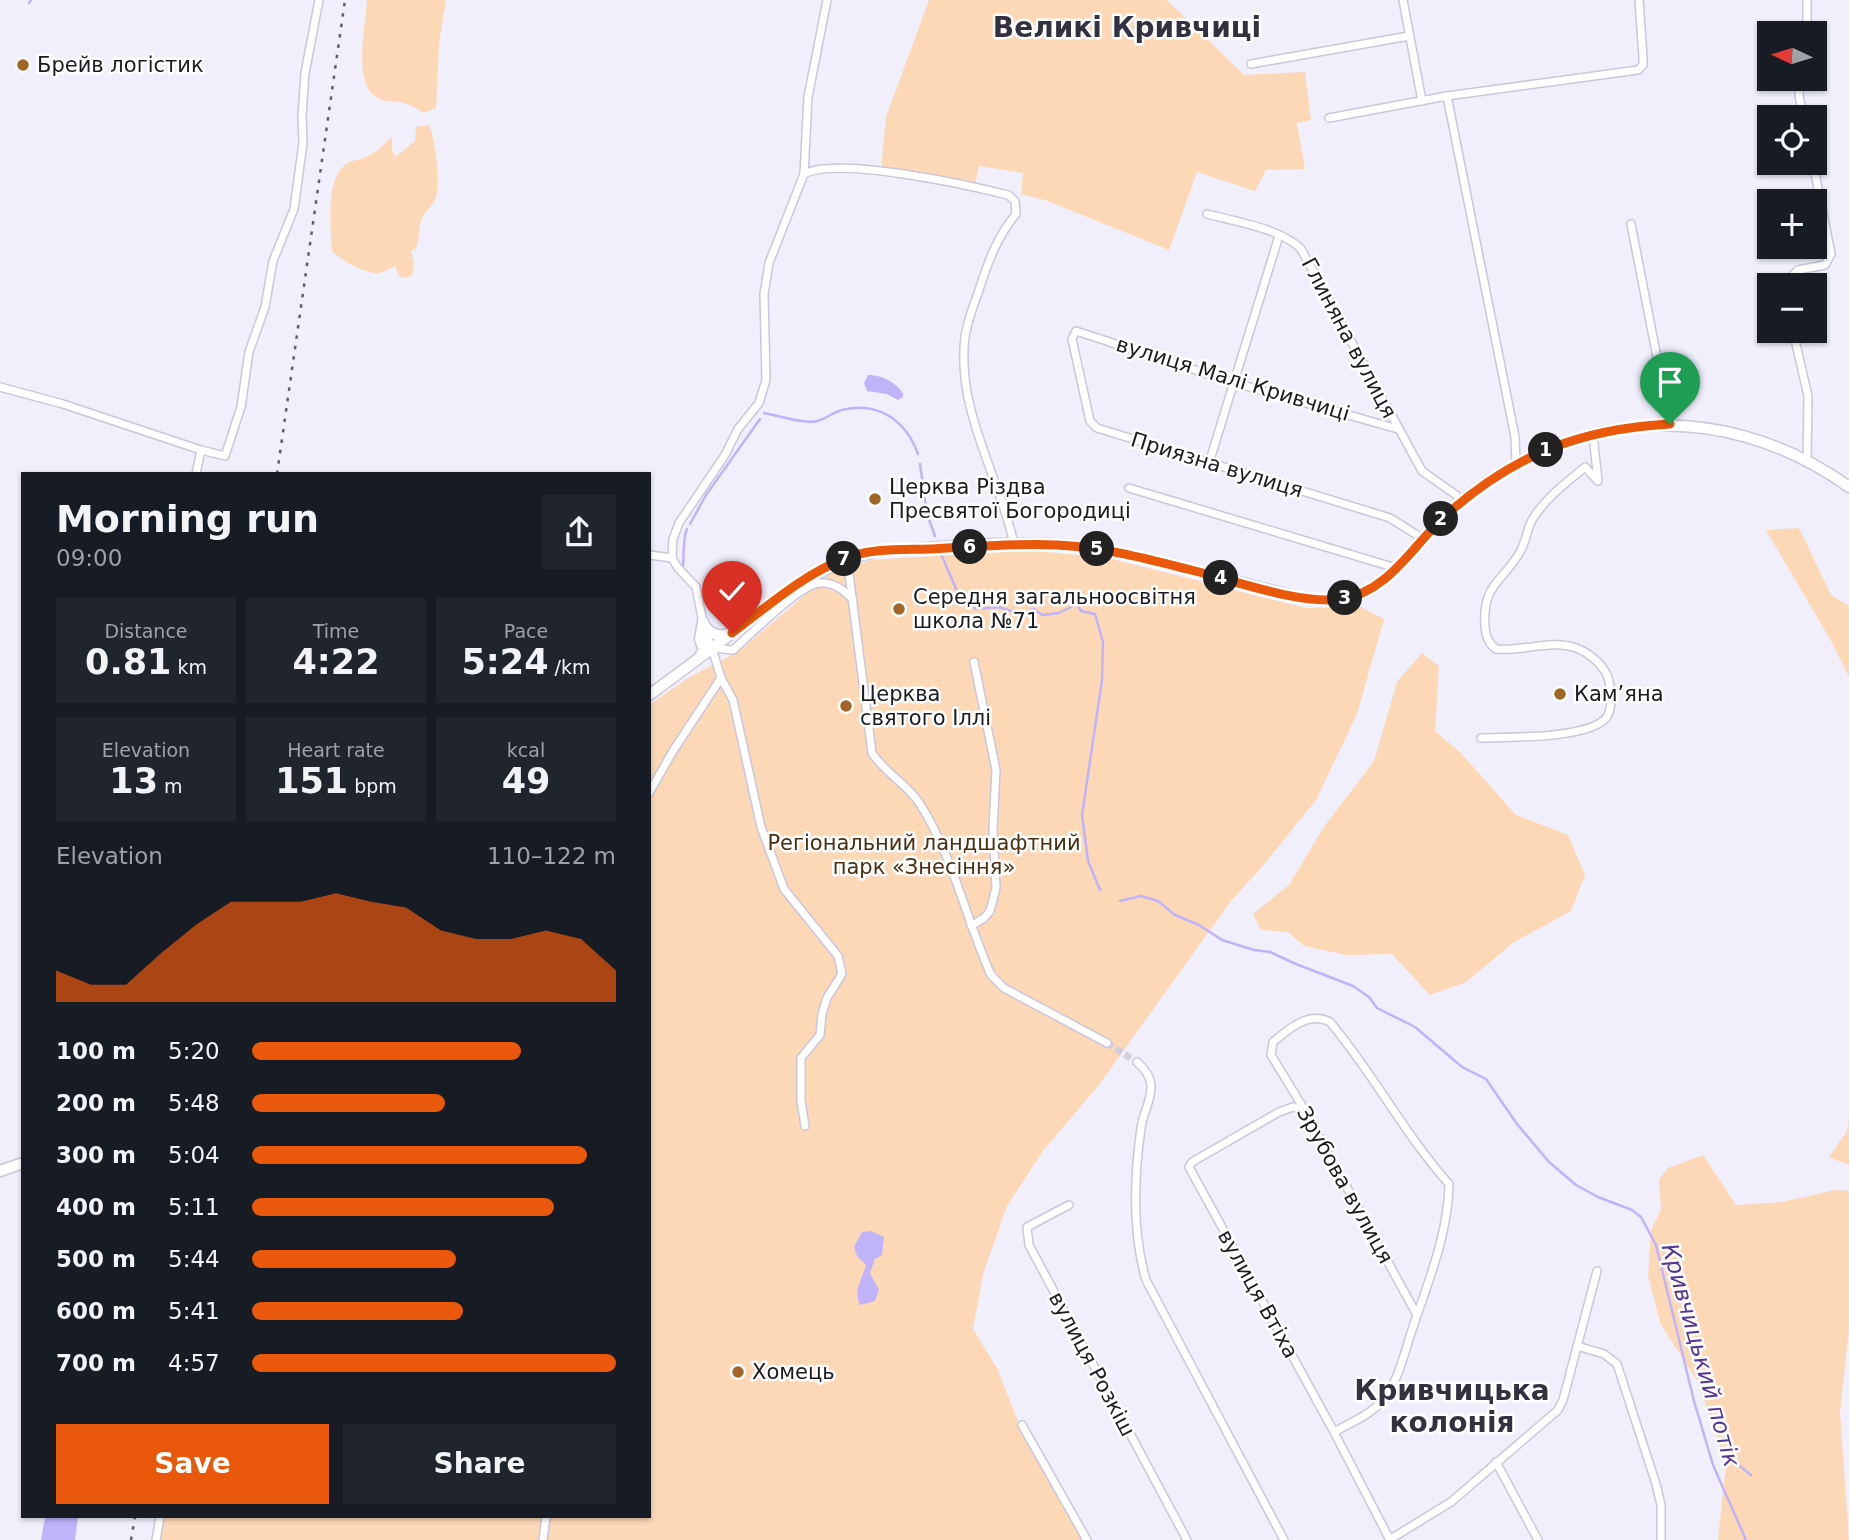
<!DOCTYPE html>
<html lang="en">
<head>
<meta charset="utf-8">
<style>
  body { margin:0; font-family:"DejaVu Sans",sans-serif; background:#20242c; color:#f1f3f6; height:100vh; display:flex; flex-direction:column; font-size:26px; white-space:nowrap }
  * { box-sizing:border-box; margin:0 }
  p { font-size:23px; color:#9ea1a6 }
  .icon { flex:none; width:38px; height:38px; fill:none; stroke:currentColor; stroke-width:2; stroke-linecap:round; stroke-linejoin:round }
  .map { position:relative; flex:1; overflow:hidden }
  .side { position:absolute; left:21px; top:472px; width:630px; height:1046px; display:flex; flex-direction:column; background:#171b24; border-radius:0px; box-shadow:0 2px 5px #0004 }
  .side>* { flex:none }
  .needle { width:46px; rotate:274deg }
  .buttons { position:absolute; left:1757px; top:21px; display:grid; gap:14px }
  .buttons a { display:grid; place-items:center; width:70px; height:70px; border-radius:0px; background:#171b24; box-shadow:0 2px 5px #0004; font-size:35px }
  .pin { position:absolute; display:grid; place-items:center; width:60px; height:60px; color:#fff; margin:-72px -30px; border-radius:50% 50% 50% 0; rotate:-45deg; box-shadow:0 0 7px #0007 }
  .pin .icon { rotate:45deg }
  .km { position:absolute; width:35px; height:35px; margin:-18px; border-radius:50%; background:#222; color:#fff; font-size:19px; line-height:35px; text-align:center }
  .round { display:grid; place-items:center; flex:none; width:74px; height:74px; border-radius:0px; background:#20242c }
  .headline { display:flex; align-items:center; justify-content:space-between; height:119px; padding:0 35px }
  h1 { font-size:38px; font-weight:700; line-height:52px }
  .metrics { display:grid; grid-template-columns:repeat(3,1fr); gap:10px; height:119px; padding:7px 35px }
  .metrics div { display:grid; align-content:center; border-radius:0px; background:#20242c; text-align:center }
  .metrics b { font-size:35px; font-weight:700 }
  .metrics small { font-size:19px; font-weight:400 }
  .metrics p { font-size:19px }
  .chart { height:196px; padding:14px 35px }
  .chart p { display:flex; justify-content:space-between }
  .chart svg { width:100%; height:126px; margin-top:7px; fill:#ea580c; opacity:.7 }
  .cta { display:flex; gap:14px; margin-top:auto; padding:14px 35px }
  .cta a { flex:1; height:80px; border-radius:0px; background:#ea580c; color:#fff; font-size:28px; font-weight:700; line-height:80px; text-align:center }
  .cta a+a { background:#20242c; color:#f1f3f6 }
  ul { padding:0 35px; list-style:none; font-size:23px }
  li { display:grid; grid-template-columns:112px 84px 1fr; align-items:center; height:52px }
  li i { height:18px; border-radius:9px; background:#ea580c }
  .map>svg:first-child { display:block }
  .green { fill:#fcd8b7 }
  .water { fill:#c1b3f9 }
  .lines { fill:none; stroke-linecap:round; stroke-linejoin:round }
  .stream { stroke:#c1b3f9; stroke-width:2.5 }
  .minor-tunnel { stroke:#d1cfdb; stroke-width:7; stroke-dasharray:7 3.5; stroke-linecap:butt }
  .minor-casing { stroke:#cac6db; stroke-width:10 }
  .secondary-casing { stroke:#cac6db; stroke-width:13 }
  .minor { stroke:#fff; stroke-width:7 }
  .secondary { stroke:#fff; stroke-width:10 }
  .rail { stroke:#605e67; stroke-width:2.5; stroke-dasharray:3.5 7; stroke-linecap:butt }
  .route-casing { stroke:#fff; stroke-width:14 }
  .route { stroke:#ea580c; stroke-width:9 }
  .poi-dot { fill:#a16627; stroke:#fff; stroke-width:2.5 }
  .labels { text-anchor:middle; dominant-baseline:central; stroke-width:5; stroke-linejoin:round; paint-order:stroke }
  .poi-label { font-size:21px; fill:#1c1b22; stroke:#fff; text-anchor:start }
  .street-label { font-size:21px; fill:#1c1b22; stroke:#fff }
  .park-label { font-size:21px; fill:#4b2e0f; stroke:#fff }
  .water-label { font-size:23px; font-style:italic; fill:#553598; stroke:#fff }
  .district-label { font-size:28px; font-weight:bold; fill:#333040; stroke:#fff }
</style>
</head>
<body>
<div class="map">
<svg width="1849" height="1540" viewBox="0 0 1849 1540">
  <rect width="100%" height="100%" fill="#f1effc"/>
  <g class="green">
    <path d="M 367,0 L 446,0 L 439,43 L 436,108 L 424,113 C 416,108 408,103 399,102 C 391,101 385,102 378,98 C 352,86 366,23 367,0 Z"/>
    <polygon points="929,0 1167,0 1244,75 1305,72 1311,120 1297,123 1305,169 1266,170 1255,191 1197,172 1169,250 1045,200 1021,194 1023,173 979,166 975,184 881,170 886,117"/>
    <path d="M 429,125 C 435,138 441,184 436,197 C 433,206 424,211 421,221 C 418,230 420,239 416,248 L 411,251 L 414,263 L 412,276 L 400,278 L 395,266 C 391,268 384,272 379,273 C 365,274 341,260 332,251 C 331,228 325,181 345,165 C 353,159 362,160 370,155 C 378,151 385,143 392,137 L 392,150 L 395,157 L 415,141 L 416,127 Z"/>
    <polygon points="1799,528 1831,595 1849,606 1849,677 1831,641 1766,530"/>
    <polygon points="1027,550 1108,558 1306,608 1361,607 1384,619 1357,714 1316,800 1260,869 1231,901 1098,1086 1043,1151 1007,1206 983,1274 973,1329 997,1368 1019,1424 1082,1540 161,1540 164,1517 649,1517 649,705 688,678 738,652 831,573 871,560"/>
    <polygon points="1422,653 1439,666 1435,731 1460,752 1516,815 1568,835 1585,875 1571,911 1514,942 1466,982 1430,995 1392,954 1347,955 1304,946 1288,932 1261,930 1253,914 1289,885 1323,828 1374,761 1397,682"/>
    <polygon points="1849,1118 1849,1165 1829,1157 1847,1131"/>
    <polygon points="1703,1155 1736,1205 1782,1202 1835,1190 1849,1191 1849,1328 1840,1412 1849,1540 1718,1540 1726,1465 1698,1382 1661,1325 1648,1276 1651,1230 1661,1209 1659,1179 1668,1168"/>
  </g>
  <g class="water">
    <path d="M 868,375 C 882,375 895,382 903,393 L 903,397 L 898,400 L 887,394 L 867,391 L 864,383 Z"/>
    <path d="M 871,1231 L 884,1237 L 882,1255 L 875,1259 L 870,1273 L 879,1290 L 875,1301 L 860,1305 C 853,1289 862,1281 866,1265 L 857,1256 L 854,1247 L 862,1232 Z"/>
    <polygon points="45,1517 78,1517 75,1540 41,1540"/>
  </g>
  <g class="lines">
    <g class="stream">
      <polyline points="29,3 31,0"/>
      <path d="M 764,413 C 776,415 807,425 817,421 C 826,419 833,412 842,410 C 879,401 906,421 918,454"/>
      <polyline points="920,464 927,514 935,536"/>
      <polyline points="690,524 706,495 760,419"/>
      <polyline points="941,554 957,591 976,609 999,607 1019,614 1034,609 1042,615 1059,613 1077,604 1081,611 1095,614 1103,642 1102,680 1082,815 1088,861 1100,890"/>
      <path d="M 683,566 C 684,556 683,537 687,529"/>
      <polyline points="1120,901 1141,896 1158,901 1175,915 1199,925 1222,940 1254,950 1270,952 1296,964 1353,986 1369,997 1377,1008 1415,1027 1462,1067 1486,1079 1517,1124 1549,1162 1576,1185 1598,1197 1632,1210 1641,1217 1656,1245 1694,1401 1713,1465 1746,1540"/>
      <polyline points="1731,1459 1751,1475"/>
    </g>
    <polyline class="minor-tunnel" points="1107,1043 1137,1062"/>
    <g class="minor-casing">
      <g id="minor">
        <polyline points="1403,0 1422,101"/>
        <polyline points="1807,33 1807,0"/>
        <polyline points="1251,64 1409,36"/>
        <polyline points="1800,79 1799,95 1803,117"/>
        <polyline points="1447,96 1515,437 1516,463"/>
        <polyline points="1329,118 1447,96 1638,70 1643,65 1643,57 1639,0"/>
        <path d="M 804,174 C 837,156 968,185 1008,195 L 1015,201 L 1016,214 C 997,237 988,262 979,290 C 974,305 967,321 965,337 C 956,410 999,475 1014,544"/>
        <path d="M 1207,214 C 1234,221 1282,229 1301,249 L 1422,471 L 1463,500"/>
        <polyline points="1631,224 1670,424"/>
        <polyline points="1792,285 1792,276 1798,270 1825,265 1831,254 1813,163"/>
        <polyline points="1793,331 1808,396 1807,462"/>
        <polyline points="0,387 63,404 201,450 225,456 241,407 249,352 265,307 273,261 294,209 303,143 302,116 305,73 319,0"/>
        <polyline points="1398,429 1232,382 1076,331 1072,339 1090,421 1097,428 1390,518 1422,538"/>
        <polyline points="1209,463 1279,236"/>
        <polyline points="196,474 201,450"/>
        <polyline points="1129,488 1396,568"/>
        <polyline points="649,555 672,558"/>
        <path d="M 847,558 L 872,753 C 885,773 908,785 920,804 C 953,856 966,919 991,975 L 1004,988 L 1107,1043"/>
        <path d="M 713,648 L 733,650 C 750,635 800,584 820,583 C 834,582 844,590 853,600"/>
        <polyline points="721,678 733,700 761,827 784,889 838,956 842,974 827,998 822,1014 820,1035 801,1058 801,1101 805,1126"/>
        <path d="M 1481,738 C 1508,737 1588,739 1606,718 C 1613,709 1611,691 1609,681 C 1606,667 1590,653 1576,648 C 1551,639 1522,652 1496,649 C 1488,643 1486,636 1485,626 C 1482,582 1505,581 1521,550 C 1526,541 1527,529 1532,520 C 1545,498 1566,483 1585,467 L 1598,481 L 1593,435"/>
        <polyline points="649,793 673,751 721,678 711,645 705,633 696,587 678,568 672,558 673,539 679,523 725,455 738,429 759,403 766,380 764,294 769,263 804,174 808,97 827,0"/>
        <polyline points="971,926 984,918 990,911 996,888 993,830 996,770 974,662"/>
        <path d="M 1137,1062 C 1144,1068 1150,1075 1151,1085 C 1152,1099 1143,1113 1141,1128 C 1134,1177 1132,1232 1146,1280 L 1284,1540"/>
        <polyline points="1303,1109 1293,1107 1279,1112 1192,1162 1189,1167 1334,1432 1390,1540"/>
        <polyline points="1069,1205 1027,1227 1029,1245 1187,1540"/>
        <polyline points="1577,1346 1604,1354 1617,1364 1656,1484 1661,1505 1661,1540"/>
        <polyline points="1022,1425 1087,1540"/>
        <path d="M 1334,1432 C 1352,1422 1375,1413 1387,1395 C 1399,1377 1405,1351 1412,1330 C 1428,1282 1448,1235 1449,1184 C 1405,1135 1373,1073 1330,1022 C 1309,1011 1290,1028 1273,1042 L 1271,1055 L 1301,1104 L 1417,1315"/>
        <polyline points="1496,1462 1538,1540"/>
        <polyline points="156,1540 160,1517"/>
        <polyline points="543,1540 546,1517"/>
        <polyline points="1389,1540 1451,1502 1558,1410 1563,1400 1597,1271"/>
      </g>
    </g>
    <g class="secondary-casing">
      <g id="secondary">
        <path d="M 703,622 C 707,632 717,638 728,634"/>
        <polyline points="700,656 704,651 700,639 703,622"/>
        <path d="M 649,695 C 681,672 712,648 744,624 C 788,592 824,561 879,551 C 957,547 1039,536 1116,552 C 1161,561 1205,574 1250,585 C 1278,592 1308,602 1338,600 C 1385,596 1411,547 1443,517 C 1559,410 1718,393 1849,487"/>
        <polyline points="0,1171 23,1163"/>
      </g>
    </g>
    <use href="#minor" class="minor"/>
    <use href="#secondary" class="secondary"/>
    <g class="rail">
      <polyline points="277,474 345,0"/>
      <polyline points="131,1540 135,1517"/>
    </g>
  </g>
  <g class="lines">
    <g class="route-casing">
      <path id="route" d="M 732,633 C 768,606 804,574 846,558 C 872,548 903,550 930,549 C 972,547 1014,543 1057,545 C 1103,547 1147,559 1191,570 C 1233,580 1299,605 1341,599 C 1388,593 1413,545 1446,515 C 1514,455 1579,429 1670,424"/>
    </g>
    <use href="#route" class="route"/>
  </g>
  <g class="poi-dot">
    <circle cx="23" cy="65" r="7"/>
    <circle cx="875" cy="499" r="7"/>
    <circle cx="899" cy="609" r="7"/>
    <circle cx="1560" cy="694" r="7"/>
    <circle cx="846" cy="706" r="7"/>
    <circle cx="738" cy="1372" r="7"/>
  </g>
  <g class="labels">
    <g class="poi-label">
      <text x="37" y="65">Брейв логістик</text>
      <text x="889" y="487">Церква Різдва<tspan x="889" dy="24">Пресвятої Богородиці</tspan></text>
      <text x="913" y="597">Середня загальноосвітня<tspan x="913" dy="24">школа №71</tspan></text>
      <text x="860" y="694">Церква<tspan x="860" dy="24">святого Іллі</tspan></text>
      <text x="1574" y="694">Кам’яна</text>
      <text x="752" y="1372">Хомець</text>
    </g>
    <g class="street-label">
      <text transform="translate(1349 338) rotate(62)">Глиняна вулиця</text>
      <text transform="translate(1233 379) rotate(17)">вулиця Малі Кривчиці</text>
      <text transform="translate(1217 465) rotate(17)">Приязна вулиця</text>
      <text transform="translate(1345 1185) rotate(61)">Зрубова вулиця</text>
      <text transform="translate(1258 1294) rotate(61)">вулиця Втіха</text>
      <text transform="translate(1092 1364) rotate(62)">вулиця Розкіш</text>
    </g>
    <g class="park-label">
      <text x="924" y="843">Регіональний ландшафтний<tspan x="924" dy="24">парк «Знесіння»</tspan></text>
    </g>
    <g class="water-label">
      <text transform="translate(1701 1355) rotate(74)">Кривчицький потік</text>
    </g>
    <g class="district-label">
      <text x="1127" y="27">Великі Кривчиці</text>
      <text x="1452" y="1390">Кривчицька<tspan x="1452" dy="32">колонія</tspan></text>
    </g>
  </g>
</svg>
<div class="buttons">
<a><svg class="needle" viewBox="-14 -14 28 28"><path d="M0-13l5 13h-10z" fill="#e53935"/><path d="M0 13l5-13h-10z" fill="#9ea1a6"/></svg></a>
<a><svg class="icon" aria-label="locate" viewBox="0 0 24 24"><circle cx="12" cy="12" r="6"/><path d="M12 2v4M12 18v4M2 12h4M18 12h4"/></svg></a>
<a>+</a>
<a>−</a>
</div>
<div class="pin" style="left:1670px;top:424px;background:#1e9e55"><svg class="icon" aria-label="arrive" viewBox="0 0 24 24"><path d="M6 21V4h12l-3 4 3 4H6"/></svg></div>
<div class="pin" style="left:732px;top:633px;background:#d93025"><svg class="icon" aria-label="check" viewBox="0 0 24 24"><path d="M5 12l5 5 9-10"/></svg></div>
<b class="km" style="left:1546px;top:450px">1</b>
<b class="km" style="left:1441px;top:519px">2</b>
<b class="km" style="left:1345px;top:598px">3</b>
<b class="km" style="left:1221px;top:578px">4</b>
<b class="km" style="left:1097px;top:549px">5</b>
<b class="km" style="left:970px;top:547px">6</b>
<b class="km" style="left:844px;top:559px">7</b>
<section class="side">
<div class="headline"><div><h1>Morning run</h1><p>09:00</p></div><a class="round"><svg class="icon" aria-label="share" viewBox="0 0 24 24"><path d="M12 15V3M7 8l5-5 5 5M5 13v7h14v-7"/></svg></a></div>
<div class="metrics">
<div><p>Distance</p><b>0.81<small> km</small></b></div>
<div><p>Time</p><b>4:22</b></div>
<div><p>Pace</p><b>5:24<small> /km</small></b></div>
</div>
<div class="metrics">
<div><p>Elevation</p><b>13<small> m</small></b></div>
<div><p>Heart rate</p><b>151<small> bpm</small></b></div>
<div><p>kcal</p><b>49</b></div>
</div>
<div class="chart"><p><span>Elevation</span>110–122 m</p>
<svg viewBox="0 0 160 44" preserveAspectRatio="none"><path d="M0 44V33L10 38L20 38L30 27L40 17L50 9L60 9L70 9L80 6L90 9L100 11L110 19L120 22L130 22L140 19L150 22L160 33V44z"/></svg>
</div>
<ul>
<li><b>100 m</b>5:20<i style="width:74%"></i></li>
<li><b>200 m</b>5:48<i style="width:53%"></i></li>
<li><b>300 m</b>5:04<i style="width:92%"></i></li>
<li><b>400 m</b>5:11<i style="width:83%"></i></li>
<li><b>500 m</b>5:44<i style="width:56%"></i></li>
<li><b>600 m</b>5:41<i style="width:58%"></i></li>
<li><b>700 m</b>4:57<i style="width:100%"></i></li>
</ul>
<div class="cta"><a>Save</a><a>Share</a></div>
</section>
</div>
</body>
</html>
